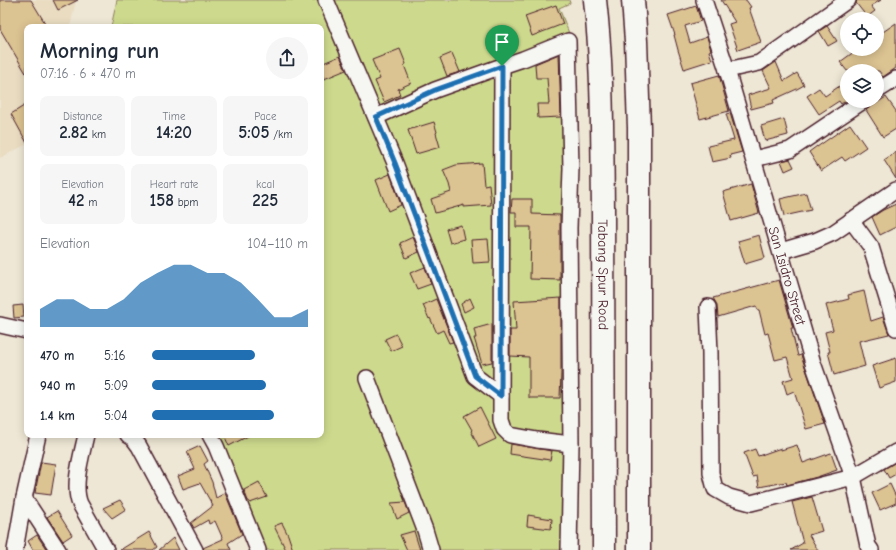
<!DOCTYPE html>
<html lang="en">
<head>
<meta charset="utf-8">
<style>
  body { margin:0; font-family:"Comic Neue",sans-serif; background:#f6f6f7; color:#1f2937; height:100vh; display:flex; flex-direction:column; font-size:15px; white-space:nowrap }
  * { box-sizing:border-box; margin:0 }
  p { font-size:13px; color:#747a83 }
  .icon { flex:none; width:22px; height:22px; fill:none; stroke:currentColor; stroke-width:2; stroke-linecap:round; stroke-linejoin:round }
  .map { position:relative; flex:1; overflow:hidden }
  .drawer { position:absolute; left:24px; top:24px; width:300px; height:414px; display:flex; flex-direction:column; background:#fff; border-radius:8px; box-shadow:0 2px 10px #0003 }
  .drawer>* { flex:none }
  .buttons { position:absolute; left:840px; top:12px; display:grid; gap:8px }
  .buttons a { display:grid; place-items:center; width:44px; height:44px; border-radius:50%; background:#fff; box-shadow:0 2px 10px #0003; font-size:20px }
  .pin { position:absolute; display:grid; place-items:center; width:34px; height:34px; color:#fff; margin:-41px -17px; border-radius:50% 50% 50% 0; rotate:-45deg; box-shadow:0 0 4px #0007 }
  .pin .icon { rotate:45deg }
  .round { display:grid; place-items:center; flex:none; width:42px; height:42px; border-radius:21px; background:#f6f6f7 }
  .head { display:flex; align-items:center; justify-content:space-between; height:68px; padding:0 16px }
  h1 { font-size:22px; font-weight:700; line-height:30px }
  .figures { display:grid; grid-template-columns:repeat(3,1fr); gap:6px; height:68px; padding:4px 16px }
  .figures div { display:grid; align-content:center; border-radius:8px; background:#f6f6f7; text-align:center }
  .figures b { font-size:17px; font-weight:700 }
  .figures small { font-size:11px; font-weight:400 }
  .figures p { font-size:11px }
  .chart { height:112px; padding:8px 16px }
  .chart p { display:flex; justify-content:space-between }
  .chart svg { width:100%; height:72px; margin-top:4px; fill:#1f6fb2; opacity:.7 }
  ul { padding:0 16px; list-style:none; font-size:13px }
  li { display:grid; grid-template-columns:64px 48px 1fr; align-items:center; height:30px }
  li i { height:10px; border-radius:5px; background:#1f6fb2 }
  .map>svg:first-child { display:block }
  .built { fill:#e9dcc1 }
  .green { fill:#cdda8d; stroke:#8c7c5c }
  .building { fill:#dcc392; stroke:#4a1f2b }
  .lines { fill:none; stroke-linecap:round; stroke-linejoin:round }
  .minor-casing { stroke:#4a1f2b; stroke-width:18 }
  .highway-casing { stroke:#4a1f2b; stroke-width:25 }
  .minor { stroke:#f6f6f2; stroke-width:15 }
  .highway { stroke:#f6f6f2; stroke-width:22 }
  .route-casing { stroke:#fff; stroke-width:8 }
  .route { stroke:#1f6fb2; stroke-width:5 }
  .labels { text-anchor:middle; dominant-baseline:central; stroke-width:3.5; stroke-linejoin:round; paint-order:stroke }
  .street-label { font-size:14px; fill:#4a1f2b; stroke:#f6f6f2 }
</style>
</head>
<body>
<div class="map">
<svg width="896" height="550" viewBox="0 0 896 550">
  <rect width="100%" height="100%" fill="#eee7d5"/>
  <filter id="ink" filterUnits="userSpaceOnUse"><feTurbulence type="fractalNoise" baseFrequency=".025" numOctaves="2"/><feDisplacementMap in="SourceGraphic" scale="8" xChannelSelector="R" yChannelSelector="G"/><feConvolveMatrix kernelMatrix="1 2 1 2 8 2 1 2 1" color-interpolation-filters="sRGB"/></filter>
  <g filter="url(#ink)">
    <polygon class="built" points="0,0 76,0 70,27 27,27 27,144 0,158"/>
    <polygon class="green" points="117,0 569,0 570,3 559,8 576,51 576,550 266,550 212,435 321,435 321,27 111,27"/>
    <g class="building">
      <polygon points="0,0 31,0 45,23 38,27 27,27 27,75 0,29"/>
      <polygon points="53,0 78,0 58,10"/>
      <polygon points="721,0 746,0 751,7 749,8 761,42 738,50 729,24 735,22"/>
      <polygon points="857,0 881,0 871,6 875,11 867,17 856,3"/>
      <polygon points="556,5 563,24 532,36 525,16"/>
      <polygon points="696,6 701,21 685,26 690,43 707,37 711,50 709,51 712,60 684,69 678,50 674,35 675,35 668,15"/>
      <polygon points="896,23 896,68 883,77 879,71 847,71 840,62 858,49 863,55 872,49 877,49 877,36"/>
      <polygon points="827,26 837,41 828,46 819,31"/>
      <polygon points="400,49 406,64 404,65 411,83 398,89 400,95 384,102 375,81 380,79 372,60"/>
      <polygon points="452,53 460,72 447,76 440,58"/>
      <polygon points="559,54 561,117 538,118 537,104 549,104 547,78 536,78 535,64"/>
      <polygon points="340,56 346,70 324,79 321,72 321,64"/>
      <polygon points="776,62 784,81 797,73 804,85 797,89 773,100 774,103 751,109 748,95 771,88 763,71"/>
      <polygon points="719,75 729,111 700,119 690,83"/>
      <polygon points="847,81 847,100 841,104 839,101 819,114 807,96 819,88 825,96"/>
      <polygon points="886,97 896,111 896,129 883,137 866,110"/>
      <polygon points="27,104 27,143 11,114"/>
      <polygon points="730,113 742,152 730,155 731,158 712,162 708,146 734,140 726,114"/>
      <polygon points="784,119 788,135 765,141 761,126"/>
      <polygon points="434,122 437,132 436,133 440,147 416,154 408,130"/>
      <polygon points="850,124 866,147 845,161 842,157 821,171 809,152 817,146 817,147"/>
      <polygon points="896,152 896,179 884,160"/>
      <polygon points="790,159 794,167 785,171 781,161"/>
      <polygon points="482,163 484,185 489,184 491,205 464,207 464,205 435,213 431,199 451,192 449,184 443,170 456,165"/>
      <polygon points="390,174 401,205 388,211 376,180"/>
      <polygon points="751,184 759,213 731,221 723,192"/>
      <polygon points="806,193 811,210 784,216 780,199"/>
      <polygon points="512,199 532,199 532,214 560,215 560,280 530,279 531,227 516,227 516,212 511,212"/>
      <polygon points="896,204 896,227 880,235 872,217 883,210"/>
      <polygon points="461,225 464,239 450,243 446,229"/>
      <polygon points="759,235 765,258 745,264 738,241"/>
      <polygon points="413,237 419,252 406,258 400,243"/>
      <polygon points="488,239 490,262 473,263 471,240"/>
      <polygon points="425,267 431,284 417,289 410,273"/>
      <polygon points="779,280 793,328 791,328 798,356 801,355 825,424 806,429 794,391 787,394 783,381 793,378 787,357 775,360 768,333 765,334 759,310 758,310 756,306 718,317 717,306 716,303 713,298"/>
      <polygon points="864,291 871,321 883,317 889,334 859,341 865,366 834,375 828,352 830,352 825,332 833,330 826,305 849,299 848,295"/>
      <polygon points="470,298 474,307 464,312 461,304"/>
      <polygon points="561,298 561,373 560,398 529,398 529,357 510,356 510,330 516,330 514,301"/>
      <polygon points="436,299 453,342 449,343 443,330 437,333 430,318 429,319 423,305"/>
      <polygon points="23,305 24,317 14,318 13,306"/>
      <polygon points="492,324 492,362 482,364 474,338 476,338 474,329"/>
      <polygon points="396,334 402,346 391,351 385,339"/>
      <polygon points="896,358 896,382 879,388 872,366"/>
      <polygon points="480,407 496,439 479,447 471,431 472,430 464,416"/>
      <polygon points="224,435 250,435 229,446"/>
      <polygon points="511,444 552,451 550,460 510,454"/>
      <polygon points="797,445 803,463 831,453 837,470 817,477 787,485 786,482 759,487 757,476 753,477 744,453 755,449 758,456 781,448 781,450"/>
      <polygon points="200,446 208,461 204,464 212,482 216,498 225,493 242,534 228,543 231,550 204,550 203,548 223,539 215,521 209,524 208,520 194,528 191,523 213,506 200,483 183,489 178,476 195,469 187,452"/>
      <polygon points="41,462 56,464 51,495 35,493"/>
      <polygon points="896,462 896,474 889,478 884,469"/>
      <polygon points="259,482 267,497 250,503 249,501 248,501 244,490"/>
      <polygon points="890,484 896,497 896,503 880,510 872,493"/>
      <polygon points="812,497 822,531 809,535 818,550 791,550 803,543 792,502"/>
      <polygon points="120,500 126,509 112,518 103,508"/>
      <polygon points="405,502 409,513 397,519 391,503"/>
      <polygon points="57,511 72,535 63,541 47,517"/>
      <polygon points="528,515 552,519 551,529 527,526"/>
      <polygon points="282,523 288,535 293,550 286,550 274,526"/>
      <polygon points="414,531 420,550 407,550 400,535"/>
      <polygon points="149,532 157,547 153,550 120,550"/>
      <polygon points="37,535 47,550 33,550 28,541"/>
      <polygon points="173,538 179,550 159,550"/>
    </g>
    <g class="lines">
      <g class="minor-casing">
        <g id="minor">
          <polyline points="326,0 395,163 475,376 501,396"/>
          <path id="s1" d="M 704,0 L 727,70 L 813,363 L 853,477 L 868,546 L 871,550"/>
          <polyline points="502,66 501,420 504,429 510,435 537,440 571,444"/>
          <polyline points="727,70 759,63 848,0"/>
          <polyline points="877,91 896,79"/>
          <polyline points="376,117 435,90 502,66 523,59 568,41 571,168 569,228 571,444 569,550"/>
          <polyline points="754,159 790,150 863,101"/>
          <polyline points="851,220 871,247 896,328"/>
          <polyline points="781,251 815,241 833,233 896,190"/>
          <polyline points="708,307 710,353 711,473 715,489 729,497 751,503 853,477 896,452"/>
          <polyline points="0,325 27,331"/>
          <polyline points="367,378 425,530 431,550"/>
          <path d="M 86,435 C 82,454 72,486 80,504 L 106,550"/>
          <polyline points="128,435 133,438 139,446 195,550"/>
          <polyline points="210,435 216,446 258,550"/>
          <polyline points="24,498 58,550"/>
          <polyline points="15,550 24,498 38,435"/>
        </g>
      </g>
      <g class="highway-casing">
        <g id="highway">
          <path id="s2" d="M 595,0 C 603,69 602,139 603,208 C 604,322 604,436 604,550"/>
          <polyline points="633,0 636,41 639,128 639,550"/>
        </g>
      </g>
      <use href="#minor" class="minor"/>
      <use href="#highway" class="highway"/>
    </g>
  </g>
  <g class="lines" filter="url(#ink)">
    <g class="route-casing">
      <polygon id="route" points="502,66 501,396 475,376 395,163 376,117 435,90"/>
    </g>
    <use href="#route" class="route"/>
  </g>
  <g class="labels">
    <g class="street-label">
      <text stroke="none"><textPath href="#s2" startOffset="275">Tabang Spur Road</textPath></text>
      <text stroke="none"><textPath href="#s1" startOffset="288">San Isidro Street</textPath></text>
    </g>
  </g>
</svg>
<div class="buttons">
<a><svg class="icon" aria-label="locate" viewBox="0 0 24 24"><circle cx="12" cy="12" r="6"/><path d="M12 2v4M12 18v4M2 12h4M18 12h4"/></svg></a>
<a><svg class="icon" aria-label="layers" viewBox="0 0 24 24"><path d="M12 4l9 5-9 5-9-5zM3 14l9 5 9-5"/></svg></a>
</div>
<div class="pin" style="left:502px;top:66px;background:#1e9e55"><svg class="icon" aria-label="arrive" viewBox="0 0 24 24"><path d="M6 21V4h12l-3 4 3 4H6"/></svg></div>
<section class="drawer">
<div class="head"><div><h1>Morning run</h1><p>07:16 · 6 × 470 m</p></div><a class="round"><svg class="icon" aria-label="share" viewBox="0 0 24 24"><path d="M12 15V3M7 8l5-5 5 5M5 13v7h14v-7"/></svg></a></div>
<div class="figures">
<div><p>Distance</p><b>2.82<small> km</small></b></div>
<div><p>Time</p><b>14:20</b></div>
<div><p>Pace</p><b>5:05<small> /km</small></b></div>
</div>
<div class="figures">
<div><p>Elevation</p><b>42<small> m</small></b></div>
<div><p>Heart rate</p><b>158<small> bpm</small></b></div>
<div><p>kcal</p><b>225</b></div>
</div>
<div class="chart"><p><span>Elevation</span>104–110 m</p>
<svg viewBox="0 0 160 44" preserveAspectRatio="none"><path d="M0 44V33L10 27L20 27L30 33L40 33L50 27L60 17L70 11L80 6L90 6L100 11L110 11L120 17L130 27L140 38L150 38L160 33V44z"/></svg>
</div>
<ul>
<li><b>470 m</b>5:16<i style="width:66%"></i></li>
<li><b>940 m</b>5:09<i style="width:73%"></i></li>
<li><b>1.4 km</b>5:04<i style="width:78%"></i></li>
</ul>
</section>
</div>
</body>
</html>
